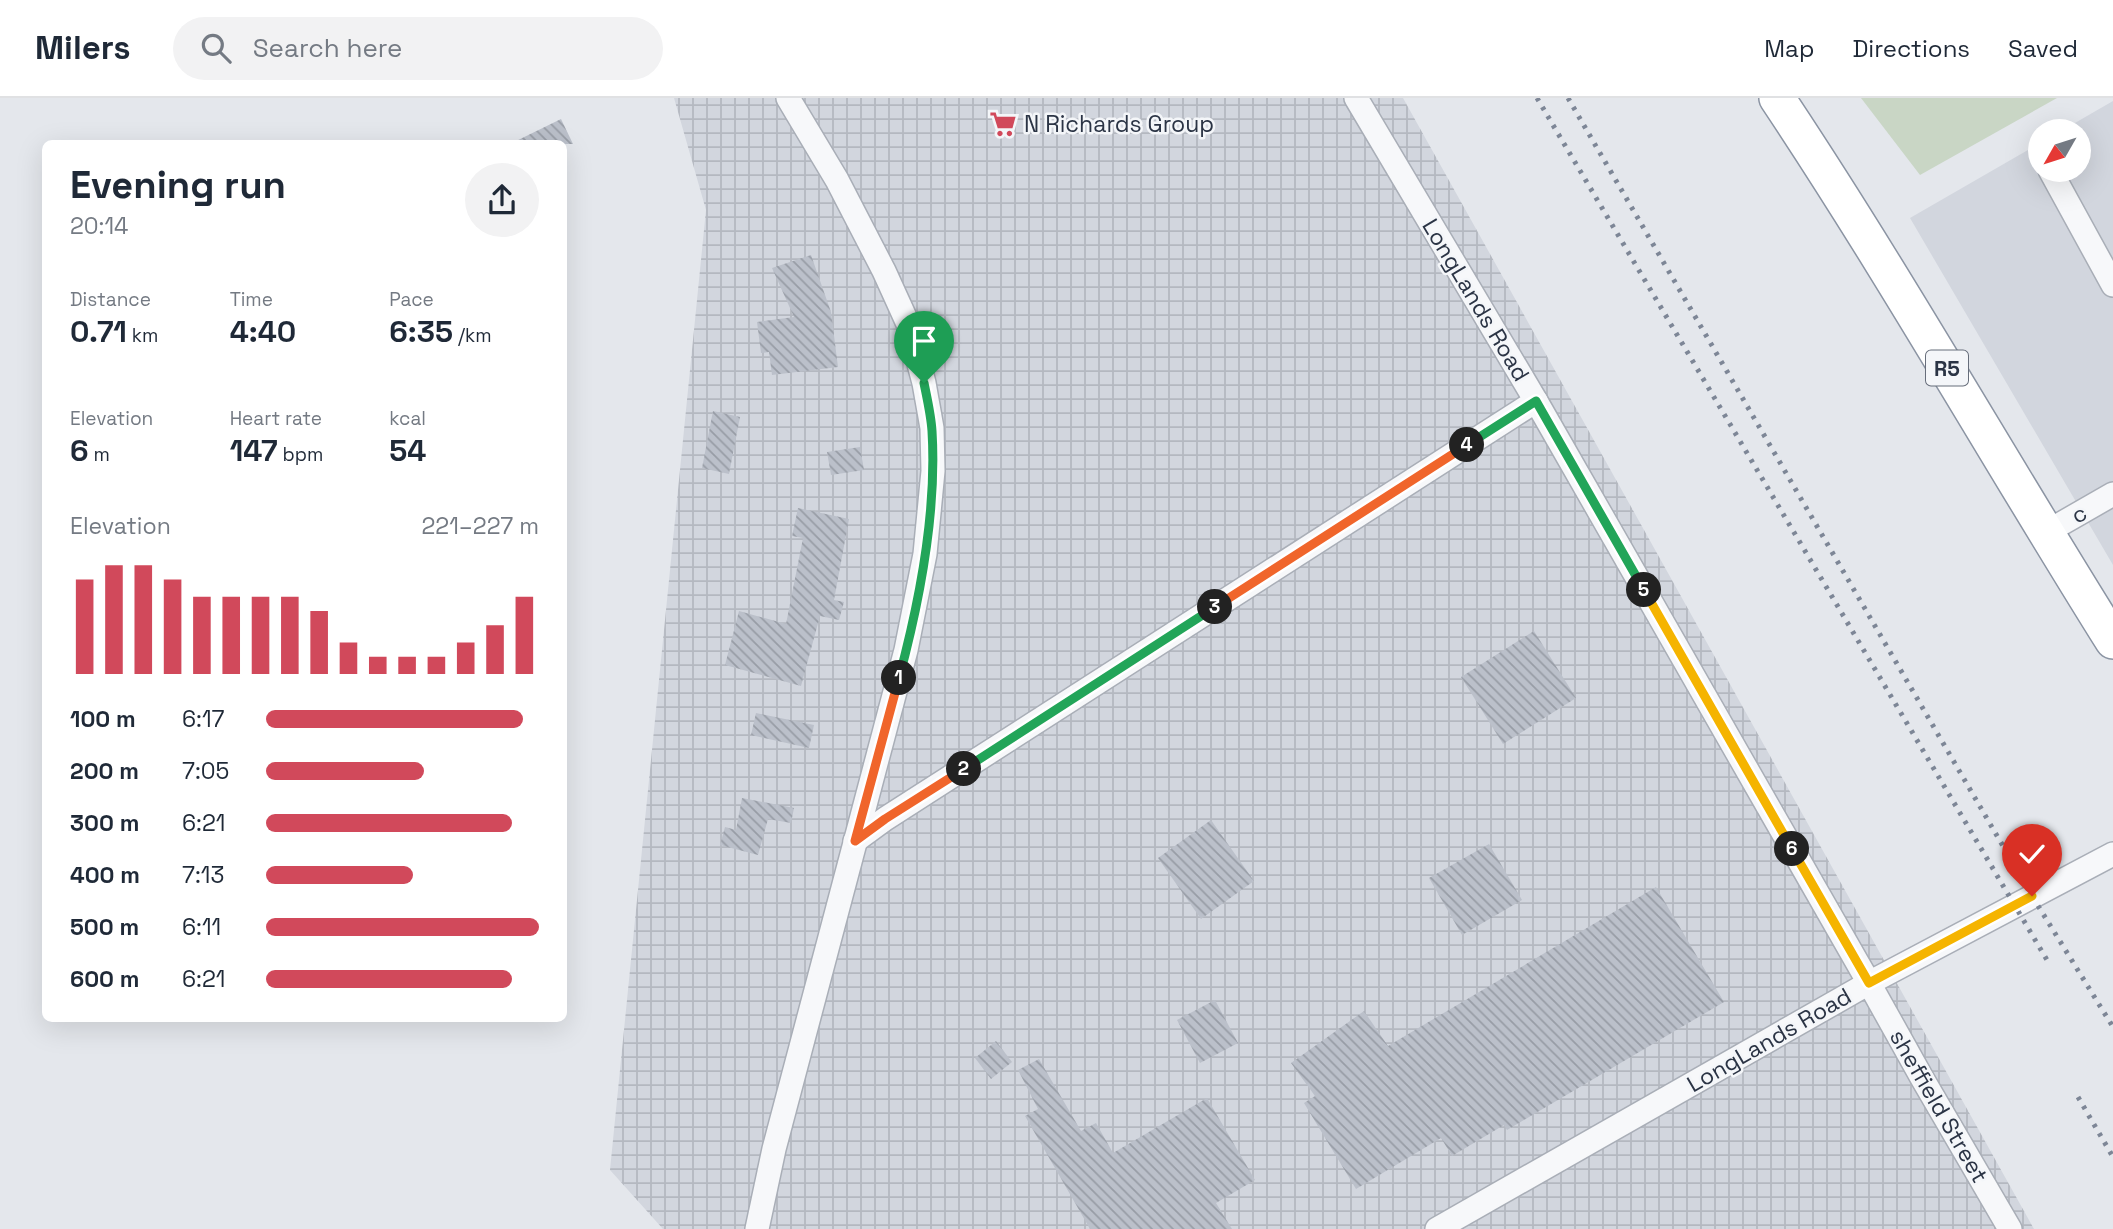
<!DOCTYPE html>
<html lang="en">
<head>
<meta charset="utf-8">
<style>
  body { margin:0; font-family:"Space Grotesk",sans-serif; background:#f2f2f3; color:#1f2937; height:100vh; display:flex; flex-direction:column; font-size:26px; white-space:nowrap }
  * { box-sizing:border-box; margin:0 }
  p { font-size:23px; color:#747a83 }
  .icon { flex:none; width:38px; height:38px; fill:none; stroke:currentColor; stroke-width:2; stroke-linecap:round; stroke-linejoin:round }
  .map { position:relative; flex:1; overflow:hidden }
  .sheet { position:absolute; left:42px; top:42px; width:525px; height:882px; display:flex; flex-direction:column; background:#fff; border-radius:10px; box-shadow:0 7px 28px #0002 }
  .sheet>* { flex:none }
  .needle { width:46px; rotate:231deg }
  .fabs { position:absolute; left:2028px; top:21px; display:grid; gap:14px }
  .fabs a { display:grid; place-items:center; width:63px; height:63px; border-radius:50%; background:#fff; box-shadow:0 7px 28px #0002; font-size:35px }
  .pin { position:absolute; display:grid; place-items:center; width:60px; height:60px; color:#fff; margin:-72px -30px; border-radius:50% 50% 50% 0; rotate:-45deg; box-shadow:0 0 7px #0007 }
  .pin .icon { rotate:45deg }
  .km { position:absolute; width:35px; height:35px; margin:-18px; border-radius:50%; background:#222; color:#fff; font-size:19px; line-height:35px; text-align:center }
  .round { display:grid; place-items:center; flex:none; width:74px; height:74px; border-radius:37px; background:#f2f2f3 }
  .summary { display:flex; align-items:center; justify-content:space-between; height:119px; padding:0 28px }
  h1 { font-size:38px; font-weight:800; line-height:52px }
  .stats { display:grid; grid-template-columns:repeat(3,1fr); gap:10px; height:119px; padding:7px 28px }
  .stats div { display:grid; align-content:center }
  .stats b { font-size:30px; font-weight:800 }
  .stats small { font-size:19px; font-weight:400 }
  .stats p { font-size:19px }
  .chart { height:196px; padding:14px 28px }
  .chart p { display:flex; justify-content:space-between }
  .chart svg { width:100%; height:126px; margin-top:7px; stroke:#d1495b; stroke-width:6 }
  ul { padding:0 28px; list-style:none; font-size:23px }
  li { display:grid; grid-template-columns:112px 84px 1fr; align-items:center; height:52px }
  li i { height:18px; border-radius:9px; background:#d1495b }
  header { display:flex; align-items:center; gap:42px; box-sizing:border-box; height:98px; padding:0 35px; background:#fff; border-bottom:2px solid #e0e1e3 }
  header strong { font-size:33px }
  nav { display:flex; gap:38px; margin-inline-start:auto; font-size:24px }
  .search { width:490px; height:63px; background:#f2f2f3; display:flex; align-items:center; gap:18px; box-sizing:border-box; padding:0 24px; border-radius:38px; color:#747a83; font-size:26px }
  .map>svg:first-child { display:block }
  .built { fill:#d2d6de }
  .industrial { fill:url(#industrial-grid) }
  .grass { fill:#c9d6c5 }
  .building { fill:url(#building-back-hatch) }
  .lines { fill:none; stroke-linecap:round; stroke-linejoin:round }
  .minor-casing { stroke:#a9aeb7; stroke-width:26 }
  .highway-casing { stroke:#8b94a3; stroke-width:38 }
  .minor { stroke:#f7f8fa; stroke-width:23 }
  .highway { stroke:#fff; stroke-width:35 }
  .rail { stroke:#7d8696; stroke-width:5; stroke-dasharray:3.5 7; stroke-linecap:butt }
  .split-1-casing { stroke:#fff; stroke-width:14 }
  .split-2-casing { stroke:#fff; stroke-width:14 }
  .split-3-casing { stroke:#fff; stroke-width:14 }
  .split-4-casing { stroke:#fff; stroke-width:14 }
  .split-5-casing { stroke:#fff; stroke-width:14 }
  .split-6-casing { stroke:#fff; stroke-width:14 }
  .split-7-casing { stroke:#fff; stroke-width:14 }
  .split-1 { stroke:#22a559; stroke-width:9 }
  .split-2 { stroke:#f0652b; stroke-width:9 }
  .split-3 { stroke:#22a559; stroke-width:9 }
  .split-4 { stroke:#f0652b; stroke-width:9 }
  .split-5 { stroke:#22a559; stroke-width:9 }
  .split-6 { stroke:#f5b400; stroke-width:9 }
  .split-7 { stroke:#f5b400; stroke-width:9 }
  .labels { text-anchor:middle; dominant-baseline:central; stroke-width:5; stroke-linejoin:round; paint-order:stroke }
  .shield { fill:#f4f6f9; stroke:#676e7b; stroke-width:2 }
  .shield-label { font-size:21px; font-weight:bold; fill:#2b3445 }
  .poi-label { font-size:23px; fill:#2b3445; stroke:#f4f6f9; text-anchor:start }
  .street-label { font-size:23px; fill:#2b3445; stroke:#f4f6f9 }
</style>
</head>
<body>
<header>
<strong>Milers</strong>
<div class="search"><svg class="icon" aria-label="search" viewBox="0 0 24 24"><circle cx="10" cy="10" r="6"/><path d="M15 15l6 6"/></svg>Search here</div>
<nav><a>Map</a><a>Directions</a><a>Saved</a></nav>
</header>
<div class="map">
<svg width="2113" height="1131" viewBox="0 0 2113 1131">
  <defs>
    <pattern id="industrial-grid" width="8" height="8" patternUnits="userSpaceOnUse" patternTransform="scale(1.75)"><rect width="8" height="8" fill="#d2d6de"/><path d="M0 4h8M4 0v8" fill="none" stroke="#b4b8c0"/></pattern>
    <pattern id="building-back-hatch" width="6" height="6" patternUnits="userSpaceOnUse" patternTransform="scale(1.75)"><rect width="6" height="6" fill="#bbc0ca"/><path d="M-1 5l2 2M0 0l6 6M5-1l2 2" fill="none" stroke="#989da6"/></pattern>
  </defs>
  <rect width="100%" height="100%" fill="#e4e7ec"/>
  <polygon class="built" points="2113,3 2113,467 1910,120 2040,45 2040,72 2079,72 2079,33 2061,33"/>
  <polygon class="industrial" points="674,0 1403,0 2034,1131 663,1131 610,1072 706,112"/>
  <polygon class="grass" points="1861,0 2057,0 1920,77"/>
  <g class="building">
    <polygon points="561,21 573,46 510,46"/>
    <polygon points="811,157 831,214 838,269 772,277 769,254 761,255 757,224 794,219 772,170"/>
    <polygon points="713,313 740,319 729,376 702,370"/>
    <polygon points="860,349 864,372 831,377 827,354"/>
    <polygon points="798,410 849,421 834,502 844,504 839,522 820,518 801,588 725,567 739,513 786,526 803,440 792,438"/>
    <polygon points="1534,533 1576,600 1503,646 1461,579"/>
    <polygon points="756,615 814,627 809,650 751,637"/>
    <polygon points="742,700 794,710 791,725 768,721 758,757 720,747 725,729 736,732"/>
    <polygon points="1211,722 1254,783 1201,821 1158,760"/>
    <polygon points="1489,746 1522,802 1462,837 1429,780"/>
    <polygon points="1656,789 1724,904 1507,1032 1504,1027 1452,1058 1441,1040 1356,1091 1304,1005 1315,998 1291,965 1364,913 1388,948"/>
    <polygon points="1215,902 1238,945 1200,965 1177,922"/>
    <polygon points="996,943 1012,964 991,981 975,960"/>
    <polygon points="1039,961 1081,1033 1096,1025 1113,1055 1207,1000 1255,1082 1216,1105 1232,1131 1090,1131 1025,1018 1038,1011 1018,972"/>
  </g>
  <g class="lines">
    <g class="minor-casing">
      <g id="minor">
        <polyline points="1356,0 1536,303 1869,885 1437,1131"/>
        <polyline points="2050,72 2113,187"/>
        <polyline points="2045,435 2113,396"/>
        <polyline points="855,743 885,721 1536,303"/>
        <polyline points="757,1131 774,1051 906,552 925,456 933,373 932,330 924,285 909,228 884,173 837,82 788,0"/>
        <polyline points="2010,1131 1922,980 1869,885 2113,756"/>
      </g>
    </g>
    <g class="highway-casing">
      <path id="highway" d="M 1777,0 C 1895,177 2000,363 2113,543"/>
    </g>
    <use href="#minor" class="minor"/>
    <use href="#highway" class="highway"/>
    <g class="rail">
      <polyline points="1537,0 2047,862"/>
      <polyline points="1568,0 2032,798 2113,929"/>
      <polyline points="2078,999 2113,1059"/>
    </g>
  </g>
  <g class="lines">
    <g class="split-1-casing">
      <path id="split-1" d="M 899,580 C 920,502 937,414 932,333 C 931,317 927,300 924,285"/>
    </g>
    <g class="split-2-casing">
      <polyline id="split-2" points="899,580 855,743 885,721 964,671"/>
    </g>
    <g class="split-3-casing">
      <polyline id="split-3" points="964,671 1215,509"/>
    </g>
    <g class="split-4-casing">
      <polyline id="split-4" points="1215,509 1467,347"/>
    </g>
    <g class="split-5-casing">
      <polyline id="split-5" points="1467,347 1536,303 1644,492"/>
    </g>
    <g class="split-6-casing">
      <polyline id="split-6" points="1644,492 1792,751"/>
    </g>
    <g class="split-7-casing">
      <polyline id="split-7" points="1792,751 1869,885 2032,798"/>
    </g>
    <use href="#split-1" class="split-1"/>
    <use href="#split-2" class="split-2"/>
    <use href="#split-3" class="split-3"/>
    <use href="#split-4" class="split-4"/>
    <use href="#split-5" class="split-5"/>
    <use href="#split-6" class="split-6"/>
    <use href="#split-7" class="split-7"/>
  </g>
  <defs>
    <g id="supermarket-bare" transform="scale(2.1)"><path d="M-6-5.5h2.5l.6 2H6L4.5 2H-2.5L-4.4-4H-6ZM-1.5 3.2a1.3 1.3 0 1 0 .1 0ZM3 3.2a1.3 1.3 0 1 0 .1 0Z" fill="#d1495b" stroke="#f4f6f9" stroke-width="2.5" paint-order="stroke"/></g>
  </defs>
  <g fill-rule="evenodd">
    <use href="#supermarket-bare" x="1003" y="26"/>
  </g>
  <g class="labels">
    <rect class="shield" x="1926" y="252.5" width="42" height="35" rx="5"/>
    <g class="shield-label">
      <text x="1947" y="270">R5</text>
    </g>
    <g class="poi-label">
      <text x="1024" y="26">N Richards Group</text>
    </g>
    <g class="street-label">
      <text transform="translate(1476 202) rotate(59)">LongLands Road</text>
      <text transform="translate(2079 416) rotate(-29)">c</text>
      <text transform="translate(1769 942) rotate(-30)">LongLands Road</text>
      <text transform="translate(1939 1008) rotate(60)">sheffield Street</text>
    </g>
  </g>
</svg>
<div class="fabs">
<a><svg class="needle" viewBox="-14 -14 28 28"><path d="M0-13l5 13h-10z" fill="#e53935"/><path d="M0 13l5-13h-10z" fill="#747a83"/></svg></a>
</div>
<div class="pin" style="left:924px;top:285px;background:#1e9e55"><svg class="icon" aria-label="arrive" viewBox="0 0 24 24"><path d="M6 21V4h12l-3 4 3 4H6"/></svg></div>
<div class="pin" style="left:2032px;top:798px;background:#d93025"><svg class="icon" aria-label="check" viewBox="0 0 24 24"><path d="M5 12l5 5 9-10"/></svg></div>
<b class="km" style="left:899px;top:580px">1</b>
<b class="km" style="left:964px;top:671px">2</b>
<b class="km" style="left:1215px;top:509px">3</b>
<b class="km" style="left:1467px;top:347px">4</b>
<b class="km" style="left:1644px;top:492px">5</b>
<b class="km" style="left:1792px;top:751px">6</b>
<section class="sheet">
<div class="summary"><div><h1>Evening run</h1><p>20:14</p></div><a class="round"><svg class="icon" aria-label="share" viewBox="0 0 24 24"><path d="M12 15V3M7 8l5-5 5 5M5 13v7h14v-7"/></svg></a></div>
<div class="stats">
<div><p>Distance</p><b>0.71<small> km</small></b></div>
<div><p>Time</p><b>4:40</b></div>
<div><p>Pace</p><b>6:35<small> /km</small></b></div>
</div>
<div class="stats">
<div><p>Elevation</p><b>6<small> m</small></b></div>
<div><p>Heart rate</p><b>147<small> bpm</small></b></div>
<div><p>kcal</p><b>54</b></div>
</div>
<div class="chart"><p><span>Elevation</span>221–227 m</p>
<svg viewBox="0 0 160 44" preserveAspectRatio="none"><path d="M5 44V11M15 44V6M25 44V6M35 44V11M45 44V17M55 44V17M65 44V17M75 44V17M85 44V22M95 44V33M105 44V38M115 44V38M125 44V38M135 44V33M145 44V27M155 44V17"/></svg>
</div>
<ul>
<li><b>100 m</b>6:17<i style="width:94%"></i></li>
<li><b>200 m</b>7:05<i style="width:58%"></i></li>
<li><b>300 m</b>6:21<i style="width:90%"></i></li>
<li><b>400 m</b>7:13<i style="width:54%"></i></li>
<li><b>500 m</b>6:11<i style="width:100%"></i></li>
<li><b>600 m</b>6:21<i style="width:90%"></i></li>
</ul>
</section>
</div>
</body>
</html>
